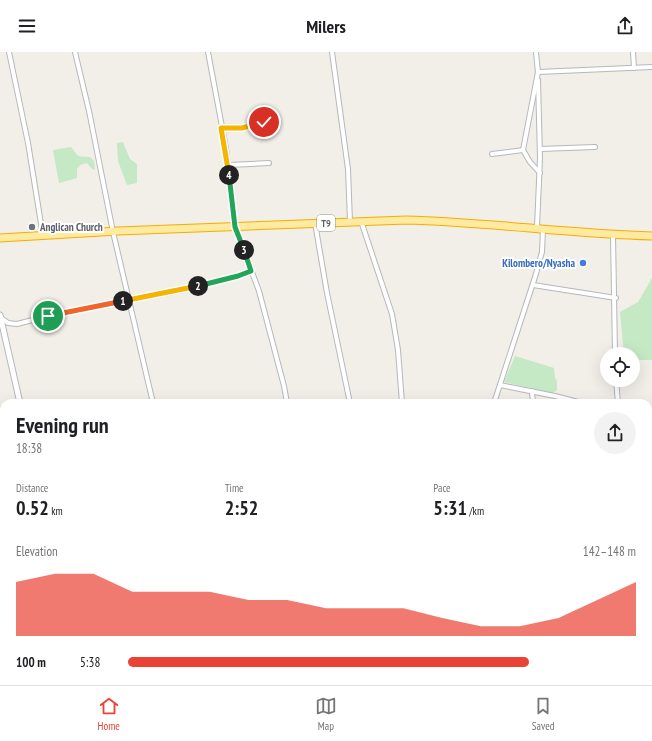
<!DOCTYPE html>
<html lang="en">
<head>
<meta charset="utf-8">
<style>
  body { margin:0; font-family:"PT Sans Narrow",sans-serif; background:#f2f2f2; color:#202124; height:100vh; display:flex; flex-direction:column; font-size:15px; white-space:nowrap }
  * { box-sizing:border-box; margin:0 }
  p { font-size:13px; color:#757577 }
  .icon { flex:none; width:22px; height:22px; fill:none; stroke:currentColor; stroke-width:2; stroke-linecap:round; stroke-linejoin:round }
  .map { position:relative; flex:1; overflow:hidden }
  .panel { position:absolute; left:0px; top:347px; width:652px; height:286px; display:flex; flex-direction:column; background:#fff; border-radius:12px 12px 0 0; box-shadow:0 4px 16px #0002 }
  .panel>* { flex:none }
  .buttons { position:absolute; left:600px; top:295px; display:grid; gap:8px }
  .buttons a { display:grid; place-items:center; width:40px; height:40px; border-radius:50%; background:#fff; box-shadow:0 4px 16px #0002; font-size:20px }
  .pin { position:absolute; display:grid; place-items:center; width:34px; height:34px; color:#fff; margin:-17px; border:2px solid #fff; border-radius:50%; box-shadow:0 1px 4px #0007 }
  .km { position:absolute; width:20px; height:20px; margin:-10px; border-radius:50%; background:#222; color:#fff; font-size:11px; line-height:20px; text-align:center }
  .round { display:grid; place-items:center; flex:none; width:42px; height:42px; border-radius:21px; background:#f2f2f2 }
  .summary { display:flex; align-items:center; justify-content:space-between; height:68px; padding:0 16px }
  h1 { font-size:22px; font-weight:600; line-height:30px }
  .stats { display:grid; grid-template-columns:repeat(3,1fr); gap:6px; height:68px; padding:4px 16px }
  .stats div { display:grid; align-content:center }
  .stats b { font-size:20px; font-weight:600 }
  .stats small { font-size:11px; font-weight:400 }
  .stats p { font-size:11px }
  .chart { height:112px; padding:8px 16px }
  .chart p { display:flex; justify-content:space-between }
  .chart svg { width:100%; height:72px; margin-top:4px; fill:#ea4335; opacity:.7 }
  ul { padding:0 16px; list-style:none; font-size:13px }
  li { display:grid; grid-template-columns:64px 48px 1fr; align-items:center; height:30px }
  li i { height:10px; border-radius:5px; background:#ea4335 }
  header { display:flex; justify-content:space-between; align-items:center; height:52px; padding:0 16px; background:#fff; font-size:18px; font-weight:600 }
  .menu { display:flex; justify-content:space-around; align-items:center; height:56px; border-top:1px solid #e0e0e0; background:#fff; font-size:11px; color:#757577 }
  .menu a { display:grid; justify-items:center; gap:2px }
  .menu .selected { color:#ea4335 }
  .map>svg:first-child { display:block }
  .green { fill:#c5e8c5 }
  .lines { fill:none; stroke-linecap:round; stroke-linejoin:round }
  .minor-casing { stroke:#b5b8bc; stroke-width:6 }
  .tertiary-casing { stroke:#b5b8bc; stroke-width:7 }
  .trunk-casing { stroke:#f9ab00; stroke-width:9 }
  .minor { stroke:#fff; stroke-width:4 }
  .tertiary { stroke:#fff; stroke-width:5 }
  .trunk { stroke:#feeaa1; stroke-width:7 }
  .split-1-casing { stroke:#fff; stroke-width:8 }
  .split-2-casing { stroke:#fff; stroke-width:8 }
  .split-3-casing { stroke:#fff; stroke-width:8 }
  .split-4-casing { stroke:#fff; stroke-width:8 }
  .split-5-casing { stroke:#fff; stroke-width:8 }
  .split-1 { stroke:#f0652b; stroke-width:5 }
  .split-2 { stroke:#f5b400; stroke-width:5 }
  .split-3 { stroke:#22a559; stroke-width:5 }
  .split-4 { stroke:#22a559; stroke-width:5 }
  .split-5 { stroke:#f5b400; stroke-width:5 }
  .worship-dot { fill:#6b7280; stroke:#fff; stroke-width:1.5 }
  .shop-dot { fill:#3f7fe0; stroke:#fff; stroke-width:1.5 }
  .labels { text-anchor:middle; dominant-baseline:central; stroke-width:4; stroke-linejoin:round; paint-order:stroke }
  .shield { fill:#fff; stroke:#8f9295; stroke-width:1 }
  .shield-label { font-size:10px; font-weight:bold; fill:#5f6368 }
  .worship-label { font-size:11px; font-weight:bold; fill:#5b616d; stroke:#fff; text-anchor:start }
  .shop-label { font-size:11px; font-weight:bold; fill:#366cbe; stroke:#fff; text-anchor:end }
</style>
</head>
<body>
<header><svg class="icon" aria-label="menu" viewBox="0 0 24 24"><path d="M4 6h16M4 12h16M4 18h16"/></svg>Milers<svg class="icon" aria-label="share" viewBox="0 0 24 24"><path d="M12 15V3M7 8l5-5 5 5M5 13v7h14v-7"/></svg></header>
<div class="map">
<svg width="652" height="633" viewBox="0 0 652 633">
  <rect width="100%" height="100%" fill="#f1efe8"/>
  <g class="green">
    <polygon points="123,90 130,107 137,112 137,131 127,133 118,109 117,91"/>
    <path d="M 71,95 C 80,106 75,104 90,105 L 94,109 L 95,118 L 92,117 L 87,111 L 80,113 L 77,117 L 77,126 L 59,131 L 53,98 Z"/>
    <polygon points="652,226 652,308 633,308 633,302 624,302 620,260 638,250"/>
    <polygon points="515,304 554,316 555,326 557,329 557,338 553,341 504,330"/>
  </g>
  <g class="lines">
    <g class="minor-casing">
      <g id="minor">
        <polyline points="9,0 28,91 43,184"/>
        <polyline points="75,0 89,59 113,180 153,351"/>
        <polyline points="208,0 226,96 235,175 259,239 284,334 287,351"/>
        <polyline points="332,0 348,117 350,170"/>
        <polyline points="536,0 538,21"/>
        <polyline points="633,0 634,16"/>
        <polyline points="221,76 242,76 264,70"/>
        <polyline points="540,97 595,95"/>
        <polyline points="492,102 523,98"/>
        <polyline points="228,113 269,111"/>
        <polyline points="540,121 530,110 523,98 538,20 652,15"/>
        <polyline points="361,169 392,262 398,298 402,351"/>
        <polyline points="315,171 327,241 350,351"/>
        <polyline points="537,175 540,106 538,28"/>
        <polyline points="613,183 615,302"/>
        <polyline points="533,233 616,246"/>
        <polyline points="1,266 8,271 17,272 48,264 183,238 239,224 251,219"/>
        <polyline points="616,328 618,351"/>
        <polyline points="500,333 555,344 582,351"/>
        <polyline points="532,339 533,351"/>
        <polyline points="494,351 535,225 542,200 543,177"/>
        <polyline points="648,441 652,441"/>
        <polyline points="648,525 652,524"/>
        <polyline points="212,629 213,633"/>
        <polyline points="430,629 430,633"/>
        <polyline points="576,629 577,633"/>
        <polyline points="638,629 641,633"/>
        <polyline points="332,633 332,629"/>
        <polyline points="388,633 388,629"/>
        <polyline points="483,633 483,629"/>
        <polyline points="533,633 534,629"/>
      </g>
    </g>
    <g class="tertiary-casing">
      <g id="tertiary">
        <polyline points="0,263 20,351"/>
        <polyline points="7,633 25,629"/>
      </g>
    </g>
    <g class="trunk-casing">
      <path id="trunk" d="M 0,186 L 118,179 L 406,168 C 489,170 570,182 652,184"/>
    </g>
    <use href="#minor" class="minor"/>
    <use href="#tertiary" class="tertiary"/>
    <use href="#trunk" class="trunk"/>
  </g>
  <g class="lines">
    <g class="split-1-casing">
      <polyline id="split-1" points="48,264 123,249"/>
    </g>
    <g class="split-2-casing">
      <polyline id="split-2" points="123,249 198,234"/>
    </g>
    <g class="split-3-casing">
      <polyline id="split-3" points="198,234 238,224 251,219 244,198"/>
    </g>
    <g class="split-4-casing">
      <polyline id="split-4" points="229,123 235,175 244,198"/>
    </g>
    <g class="split-5-casing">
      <polyline id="split-5" points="229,123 221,76 242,76 264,70"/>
    </g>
    <use href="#split-1" class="split-1"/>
    <use href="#split-2" class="split-2"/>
    <use href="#split-3" class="split-3"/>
    <use href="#split-4" class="split-4"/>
    <use href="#split-5" class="split-5"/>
  </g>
  <circle class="worship-dot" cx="32" cy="175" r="4"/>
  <circle class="shop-dot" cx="583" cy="211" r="4"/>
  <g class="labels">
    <rect class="shield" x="317" y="163" width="18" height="16" rx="3"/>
    <g class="shield-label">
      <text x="326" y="171">T9</text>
    </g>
    <g class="worship-label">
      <text x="40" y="175">Anglican Church</text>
    </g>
    <g class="shop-label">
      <text x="575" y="211">Kilombero/Nyasha</text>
    </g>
  </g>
</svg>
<div class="buttons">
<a><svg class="icon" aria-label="locate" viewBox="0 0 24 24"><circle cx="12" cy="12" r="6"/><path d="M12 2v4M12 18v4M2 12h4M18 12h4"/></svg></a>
</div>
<div class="pin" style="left:48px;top:264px;background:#1e9e55"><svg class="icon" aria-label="arrive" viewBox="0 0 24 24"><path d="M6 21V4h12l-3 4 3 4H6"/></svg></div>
<div class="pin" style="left:264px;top:70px;background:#d93025"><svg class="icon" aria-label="check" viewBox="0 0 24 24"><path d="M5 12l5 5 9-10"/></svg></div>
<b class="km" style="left:123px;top:249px">1</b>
<b class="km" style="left:198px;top:234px">2</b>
<b class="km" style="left:244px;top:198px">3</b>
<b class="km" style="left:229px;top:123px">4</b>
<section class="panel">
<div class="summary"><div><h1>Evening run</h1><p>18:38</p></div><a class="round"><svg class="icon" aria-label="share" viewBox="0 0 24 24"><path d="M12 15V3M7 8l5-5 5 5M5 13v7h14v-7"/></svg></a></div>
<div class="stats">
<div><p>Distance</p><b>0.52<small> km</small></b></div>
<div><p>Time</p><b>2:52</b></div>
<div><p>Pace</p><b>5:31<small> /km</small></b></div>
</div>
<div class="chart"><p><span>Elevation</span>142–148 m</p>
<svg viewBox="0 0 160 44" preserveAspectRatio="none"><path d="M0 44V11L10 6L20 6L30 17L40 17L50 17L60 22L70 22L80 27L90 27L100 27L110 33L120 38L130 38L140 33L150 22L160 11V44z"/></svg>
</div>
<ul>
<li><b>100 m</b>5:38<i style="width:79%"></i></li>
</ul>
</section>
</div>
<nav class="menu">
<a class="selected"><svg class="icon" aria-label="home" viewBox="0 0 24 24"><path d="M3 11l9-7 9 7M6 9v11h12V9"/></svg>Home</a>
<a><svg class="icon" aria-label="map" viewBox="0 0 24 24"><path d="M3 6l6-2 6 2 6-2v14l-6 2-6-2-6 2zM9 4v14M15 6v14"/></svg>Map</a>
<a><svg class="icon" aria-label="saved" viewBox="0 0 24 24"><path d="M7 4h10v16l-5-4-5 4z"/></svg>Saved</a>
</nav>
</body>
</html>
